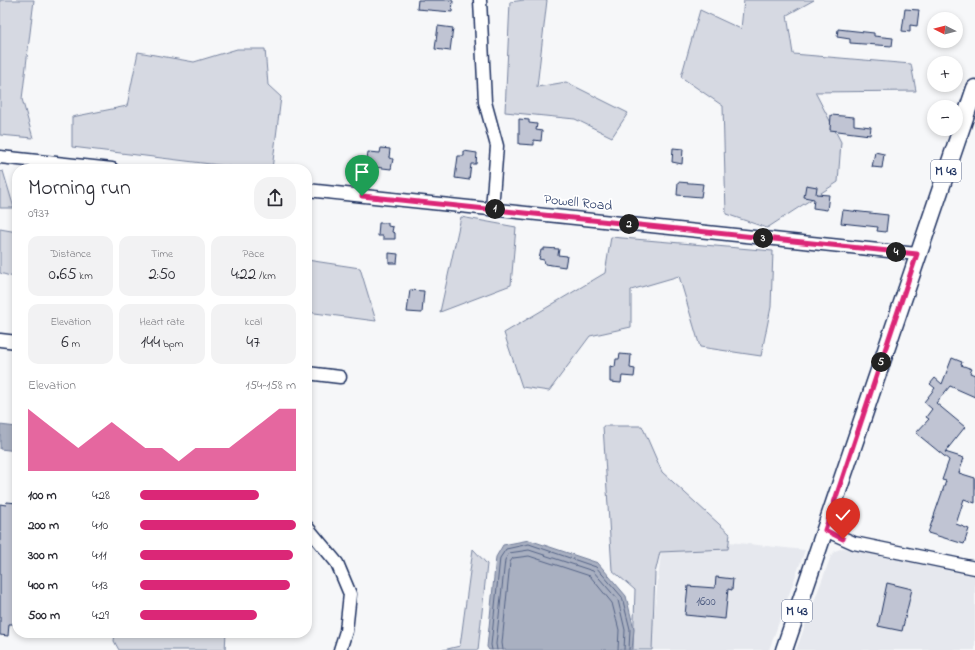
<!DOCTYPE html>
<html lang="en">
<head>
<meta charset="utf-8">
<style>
  body { margin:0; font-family:"Indie Flower",sans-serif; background:#f2f2f3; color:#2b2b33; height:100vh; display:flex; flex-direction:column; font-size:15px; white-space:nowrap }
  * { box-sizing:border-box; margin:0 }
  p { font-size:13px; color:#7c7c81 }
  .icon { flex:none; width:22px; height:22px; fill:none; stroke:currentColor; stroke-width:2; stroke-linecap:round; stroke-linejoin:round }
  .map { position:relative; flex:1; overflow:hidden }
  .side { position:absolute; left:12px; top:164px; width:300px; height:474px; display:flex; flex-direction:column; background:#fff; border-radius:16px; box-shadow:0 2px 6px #0003 }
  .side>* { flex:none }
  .needle { width:26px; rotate:276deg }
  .buttons { position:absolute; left:927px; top:12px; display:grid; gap:8px }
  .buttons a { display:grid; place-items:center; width:36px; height:36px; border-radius:50%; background:#fff; box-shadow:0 2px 6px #0003; font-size:20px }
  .pin { position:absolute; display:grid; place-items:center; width:34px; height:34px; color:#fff; margin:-41px -17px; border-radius:50% 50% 50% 0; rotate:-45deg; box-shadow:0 0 4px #0007 }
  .pin .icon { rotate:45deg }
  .km { position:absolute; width:20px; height:20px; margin:-10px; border-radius:50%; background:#222; color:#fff; font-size:11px; line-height:20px; text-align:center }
  .round { display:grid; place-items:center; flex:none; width:42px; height:42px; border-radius:16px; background:#f2f2f3 }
  .overview { display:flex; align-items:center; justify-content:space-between; height:68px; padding:0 16px }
  h1 { font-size:22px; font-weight:600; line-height:30px }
  .metrics { display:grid; grid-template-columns:repeat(3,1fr); gap:6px; height:68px; padding:4px 16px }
  .metrics div { display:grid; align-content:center; border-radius:10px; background:#f2f2f3; text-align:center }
  .metrics b { font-size:17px; font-weight:600 }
  .metrics small { font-size:11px; font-weight:400 }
  .metrics p { font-size:11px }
  .chart { height:112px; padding:8px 16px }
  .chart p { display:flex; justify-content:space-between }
  .chart svg { width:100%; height:72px; margin-top:4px; fill:#db2777; opacity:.7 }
  ul { padding:0 16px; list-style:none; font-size:13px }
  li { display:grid; grid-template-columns:64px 48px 1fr; align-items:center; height:30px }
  li i { height:10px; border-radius:5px; background:#db2777 }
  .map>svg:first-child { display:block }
  .built { fill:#e6e8ee }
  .green { fill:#d6d9e2; stroke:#7884a0 }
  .water { fill:#a9b0c1; stroke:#707c99 }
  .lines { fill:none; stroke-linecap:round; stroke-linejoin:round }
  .shore { stroke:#546386; stroke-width:1 }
  .building { fill:#c0c4d3; stroke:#1b2f5e }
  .minor-casing { stroke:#1b2f5e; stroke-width:15 }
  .major-casing { stroke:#1b2f5e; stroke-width:19 }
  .minor { stroke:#fff; stroke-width:12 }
  .major { stroke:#fff; stroke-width:16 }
  .route-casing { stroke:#fff; stroke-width:8 }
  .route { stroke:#db2777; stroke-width:5 }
  .labels { text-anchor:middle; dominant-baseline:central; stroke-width:3.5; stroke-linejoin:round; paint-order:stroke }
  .number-label { font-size:12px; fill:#44547b }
  .shield { fill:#fff; stroke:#5f6d8e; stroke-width:1 }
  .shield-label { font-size:13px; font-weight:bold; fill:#1b2f5e }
  .street-label { font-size:14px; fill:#1b2f5e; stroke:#fff }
</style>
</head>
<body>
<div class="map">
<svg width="975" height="650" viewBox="0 0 975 650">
  <rect width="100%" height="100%" fill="#f6f7f9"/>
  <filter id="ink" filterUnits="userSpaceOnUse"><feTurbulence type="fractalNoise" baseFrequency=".025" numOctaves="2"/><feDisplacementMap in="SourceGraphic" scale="8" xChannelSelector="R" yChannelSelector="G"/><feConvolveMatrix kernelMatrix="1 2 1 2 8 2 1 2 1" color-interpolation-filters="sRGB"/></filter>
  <g filter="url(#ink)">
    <g class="built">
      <polygon points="663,535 805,550 769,650 650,650"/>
      <polygon points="843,548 975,576 975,650 796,650 831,556 835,551"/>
    </g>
    <g class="green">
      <polygon points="0,0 34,0 22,99 33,138 0,135"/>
      <polygon points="524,0 547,0 537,87 566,82 628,113 612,137 575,119 505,112 510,2"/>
      <polygon points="744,0 814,0 787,15 793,54 911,64 916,91 815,92 841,142 838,182 767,228 726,214 723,106 681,77 700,10 741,29"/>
      <polygon points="237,49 265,49 268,85 281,97 272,169 251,169 72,147 72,117 127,106 138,52 194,62"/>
      <polygon points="3,171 14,208 0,208 0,172"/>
      <polygon points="461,217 516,227 511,285 440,312"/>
      <polygon points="0,229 17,232 17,278 0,273"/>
      <polygon points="611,237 773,251 771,307 761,356 700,347 679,276 631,290 631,327 590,336 549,391 522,387 504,333 605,273"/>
      <polygon points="307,260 360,268 376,321 307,312"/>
      <polygon points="603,426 642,426 662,472 730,534 728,549 660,552 655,573 652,650 633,650 635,590 612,570"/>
      <polygon points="473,549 487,564 478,650 443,650 460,646"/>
      <polygon points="115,633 226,633 225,650 119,650 114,641"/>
    </g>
    <g class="water">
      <polygon points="0,425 17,427 17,451 0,449"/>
      <polygon points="529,540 598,563 626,596 634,629 632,650 489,650 487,647 496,557 503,545"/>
    </g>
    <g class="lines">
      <g class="shore">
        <polyline points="492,650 491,645 500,558 506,549 529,544 596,567 622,597 630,629 629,650"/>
        <polyline points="497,650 496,644 505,560 509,553 529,550 593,571 618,600 625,630 624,650"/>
        <polyline points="503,650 502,643 510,562 513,558 529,556 590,576 612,603 619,630 618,650"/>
      </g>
    </g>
    <g class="building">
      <polygon points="418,0 451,0 453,1 452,12 417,9"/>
      <polygon points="905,9 919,10 917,26 910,25 910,32 902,31"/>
      <polygon points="438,26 453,28 450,51 435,49"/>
      <polygon points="838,29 874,33 874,36 893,38 892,46 850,43 850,39 837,37"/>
      <polygon points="831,115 854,117 854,125 871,127 870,135 830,130"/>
      <polygon points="519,119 529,120 529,123 537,124 536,130 542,131 541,141 534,140 534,145 519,144"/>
      <polygon points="381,148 390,149 389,158 393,159 391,169 366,166 368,152 380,153"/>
      <polygon points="673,148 683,149 682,164 672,162"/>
      <polygon points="464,151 477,153 476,164 471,164 469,180 455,178 458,156 464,156"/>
      <polygon points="875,152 884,154 882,168 872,167"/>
      <polygon points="678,182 703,184 701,197 677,195"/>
      <polygon points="806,185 817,187 816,194 829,195 827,210 813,208 814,199 804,197"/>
      <polygon points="843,210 888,215 886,232 877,231 878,227 841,223"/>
      <polygon points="379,223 388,223 388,226 393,227 392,232 395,233 395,239 383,239 383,236 378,236"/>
      <polygon points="544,248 559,249 558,255 567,256 565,267 545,264 544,260 539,259 541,250 544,250"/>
      <polygon points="389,253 398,254 397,263 389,263"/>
      <polygon points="410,290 424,291 422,313 407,312"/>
      <polygon points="620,354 631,355 630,368 635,369 634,377 622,376 621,383 610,382 610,366 615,367 616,359 619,359"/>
      <polygon points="952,358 962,362 961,365 972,369 970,373 975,375 975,397 950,386 936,403 965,427 945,452 964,458 959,473 975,478 975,503 964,499 956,524 969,529 964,544 928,533 946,481 942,480 949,460 916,433 929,419 926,417 932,409 924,402 935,388 930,384 935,378 942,384"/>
      <polygon points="7,502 17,503 17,617 15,617 14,624 9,624 8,636 0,635 0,504 6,505"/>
      <polygon points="716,577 733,579 732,590 728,589 725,619 685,615 688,586 715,588"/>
      <polygon points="887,583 912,589 902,631 878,626"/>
    </g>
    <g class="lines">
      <g class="minor-casing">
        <g id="minor">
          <polyline points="480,0 485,102 497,146 492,209"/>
          <polyline points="0,157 112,169"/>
          <polyline points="307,190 917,254"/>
          <polyline points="0,340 17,342"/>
          <polyline points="307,373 340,377"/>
          <polyline points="307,527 337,563 350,594 346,631 340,650"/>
          <polyline points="825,530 854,543 975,568"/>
        </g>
      </g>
      <g class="major-casing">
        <polyline id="major" points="784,650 975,88"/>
      </g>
      <use href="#minor" class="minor"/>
      <use href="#major" class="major"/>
    </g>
  </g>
  <g class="lines" filter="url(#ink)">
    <g class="route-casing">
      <polyline id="route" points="362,196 917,254 825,530 843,539"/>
    </g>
    <use href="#route" class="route"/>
  </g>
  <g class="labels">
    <g class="number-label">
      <text x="706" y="602">1600</text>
    </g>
    <g class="shield">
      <rect x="931" y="160" width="30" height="22" rx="3"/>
      <rect x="782" y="600" width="30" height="22" rx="3"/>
    </g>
    <g class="shield-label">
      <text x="946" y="171">M 43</text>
      <text x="797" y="611">M 43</text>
    </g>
    <g class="street-label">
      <text transform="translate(578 203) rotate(6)">Powell Road</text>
    </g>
  </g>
</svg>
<div class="buttons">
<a><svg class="needle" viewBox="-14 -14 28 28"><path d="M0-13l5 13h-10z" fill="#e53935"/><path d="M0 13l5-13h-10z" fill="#7c7c81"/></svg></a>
<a>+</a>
<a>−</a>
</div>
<div class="pin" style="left:362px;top:196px;background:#1e9e55"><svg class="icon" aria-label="arrive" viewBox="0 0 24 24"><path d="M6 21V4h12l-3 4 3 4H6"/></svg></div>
<div class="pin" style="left:843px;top:539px;background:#d93025"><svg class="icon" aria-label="check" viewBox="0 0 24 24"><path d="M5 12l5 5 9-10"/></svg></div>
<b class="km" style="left:495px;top:209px">1</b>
<b class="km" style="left:629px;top:224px">2</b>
<b class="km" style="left:763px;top:238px">3</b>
<b class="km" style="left:896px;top:252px">4</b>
<b class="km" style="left:881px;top:362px">5</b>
<section class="side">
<div class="overview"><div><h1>Morning run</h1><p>09:37</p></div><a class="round"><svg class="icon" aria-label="share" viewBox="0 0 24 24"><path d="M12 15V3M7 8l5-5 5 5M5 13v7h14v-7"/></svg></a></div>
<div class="metrics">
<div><p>Distance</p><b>0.65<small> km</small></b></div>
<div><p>Time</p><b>2:50</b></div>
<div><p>Pace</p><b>4:22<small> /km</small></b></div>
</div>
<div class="metrics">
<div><p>Elevation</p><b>6<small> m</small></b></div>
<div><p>Heart rate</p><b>144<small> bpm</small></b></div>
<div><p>kcal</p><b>47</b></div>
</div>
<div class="chart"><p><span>Elevation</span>154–158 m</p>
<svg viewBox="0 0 160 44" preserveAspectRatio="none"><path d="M0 44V6L10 14L20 22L30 30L40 22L50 14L60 22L70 30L80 30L90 38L100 30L110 30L120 30L130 22L140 14L150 6L160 6V44z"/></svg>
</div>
<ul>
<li><b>100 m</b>4:28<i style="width:76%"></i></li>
<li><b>200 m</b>4:10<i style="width:100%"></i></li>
<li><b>300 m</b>4:11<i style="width:98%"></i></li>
<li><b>400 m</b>4:13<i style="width:96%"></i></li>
<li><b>500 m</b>4:29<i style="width:75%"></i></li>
</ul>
</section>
</div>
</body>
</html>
